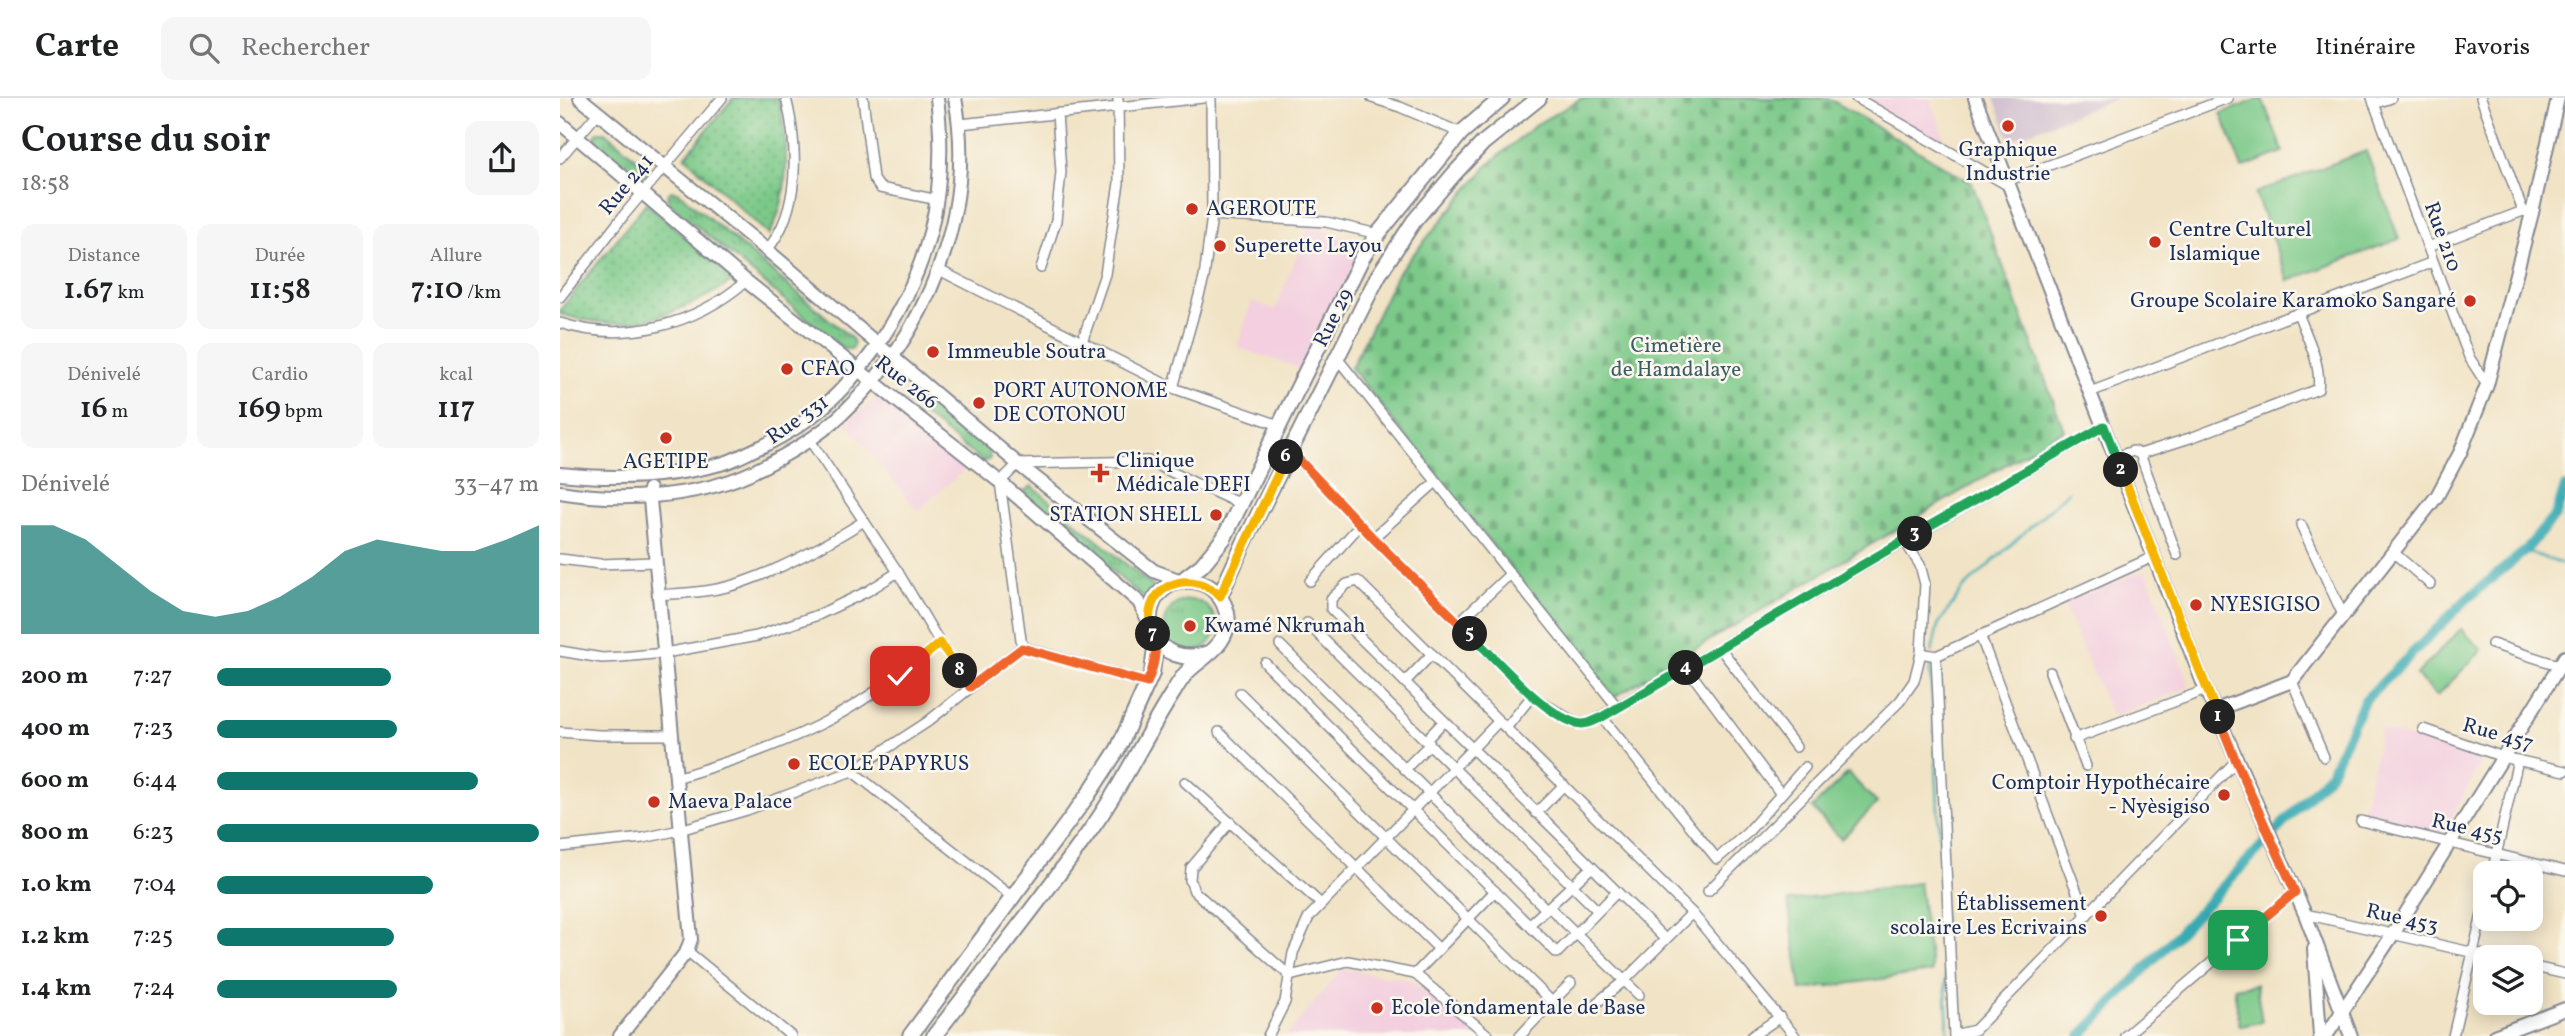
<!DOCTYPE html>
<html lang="fr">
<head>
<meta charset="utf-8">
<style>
  body { margin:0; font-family:Vollkorn,serif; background:#f6f6f6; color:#202124; height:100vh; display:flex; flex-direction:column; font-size:26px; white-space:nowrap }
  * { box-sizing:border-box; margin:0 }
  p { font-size:23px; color:#757577 }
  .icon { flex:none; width:38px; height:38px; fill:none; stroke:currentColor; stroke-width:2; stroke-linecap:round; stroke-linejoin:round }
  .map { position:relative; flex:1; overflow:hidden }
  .drawer { display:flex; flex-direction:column; background:#fff; width:560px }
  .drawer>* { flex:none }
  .buttons { position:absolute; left:1913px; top:763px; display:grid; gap:14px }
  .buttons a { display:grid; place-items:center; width:70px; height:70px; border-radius:14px; background:#fff; box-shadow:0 4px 18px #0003; font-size:35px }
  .pin { position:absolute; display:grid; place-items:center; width:60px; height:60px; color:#fff; margin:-30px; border-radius:14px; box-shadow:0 4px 10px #0006 }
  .km { position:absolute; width:35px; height:35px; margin:-18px; border-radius:50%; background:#222; color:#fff; font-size:19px; line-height:35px; text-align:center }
  .round { display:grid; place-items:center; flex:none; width:74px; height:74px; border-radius:14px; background:#f6f6f6 }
  .overview { display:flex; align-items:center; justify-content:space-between; height:119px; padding:0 21px }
  h1 { font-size:38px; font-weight:600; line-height:52px }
  .figures { display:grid; grid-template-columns:repeat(3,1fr); gap:10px; height:119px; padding:7px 21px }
  .figures div { display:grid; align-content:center; border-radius:14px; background:#f6f6f6; text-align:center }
  .figures b { font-size:30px; font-weight:600 }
  .figures small { font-size:19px; font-weight:400 }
  .figures p { font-size:19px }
  .chart { height:196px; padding:14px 21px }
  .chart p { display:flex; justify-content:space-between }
  .chart svg { width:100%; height:126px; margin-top:7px; fill:#0f766e; opacity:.7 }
  ul { padding:0 21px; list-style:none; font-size:23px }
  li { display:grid; grid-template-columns:112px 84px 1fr; align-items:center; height:52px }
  li i { height:18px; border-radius:9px; background:#0f766e }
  header { display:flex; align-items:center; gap:42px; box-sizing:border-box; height:98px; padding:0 35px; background:#fff; border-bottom:2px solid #e0e0e0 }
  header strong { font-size:33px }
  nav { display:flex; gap:38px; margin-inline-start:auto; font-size:24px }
  .search { width:490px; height:63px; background:#f6f6f6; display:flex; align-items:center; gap:18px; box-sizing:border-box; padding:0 24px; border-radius:14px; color:#757577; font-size:26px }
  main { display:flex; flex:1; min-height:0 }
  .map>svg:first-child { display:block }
  .built { fill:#f3cfdf }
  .industrial { fill:#cfbdce }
  .grass { fill:url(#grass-tufts); stroke:#4c7c74; stroke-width:2 }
  .cemetery { fill:url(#cemetery-stones); stroke:#4c7c74; stroke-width:2 }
  .park { fill:url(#park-dots); stroke:#4c7c74; stroke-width:2 }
  .pitch { fill:#7cc989; stroke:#4c7c74; stroke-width:2 }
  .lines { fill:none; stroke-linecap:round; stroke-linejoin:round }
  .stream { stroke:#39aab4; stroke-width:2.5 }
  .canal { stroke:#39aab4; stroke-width:10 }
  .street-casing { stroke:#868992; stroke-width:12 }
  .secondary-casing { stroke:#868992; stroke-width:16 }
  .primary-casing { stroke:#868992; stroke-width:18 }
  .street { stroke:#fff; stroke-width:9 }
  .secondary { stroke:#fff; stroke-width:12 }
  .primary { stroke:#fff; stroke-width:14 }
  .split-1-casing { stroke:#fff; stroke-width:14 }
  .split-2-casing { stroke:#fff; stroke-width:14 }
  .split-3-casing { stroke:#fff; stroke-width:14 }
  .split-4-casing { stroke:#fff; stroke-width:14 }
  .split-5-casing { stroke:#fff; stroke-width:14 }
  .split-6-casing { stroke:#fff; stroke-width:14 }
  .split-7-casing { stroke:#fff; stroke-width:14 }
  .split-8-casing { stroke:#fff; stroke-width:14 }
  .split-9-casing { stroke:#fff; stroke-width:14 }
  .split-1 { stroke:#f0652b; stroke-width:9 }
  .split-2 { stroke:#f5b400; stroke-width:9 }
  .split-3 { stroke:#22a559; stroke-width:9 }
  .split-4 { stroke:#22a559; stroke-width:9 }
  .split-5 { stroke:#22a559; stroke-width:9 }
  .split-6 { stroke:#f0652b; stroke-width:9 }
  .split-7 { stroke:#f5b400; stroke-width:9 }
  .split-8 { stroke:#f0652b; stroke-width:9 }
  .split-9 { stroke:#f5b400; stroke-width:9 }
  .poi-dot { fill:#c8321e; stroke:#fbf7ec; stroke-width:2.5 }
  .labels { text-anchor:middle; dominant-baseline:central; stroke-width:5; stroke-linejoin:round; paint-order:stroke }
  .poi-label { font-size:21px; fill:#1b2f5e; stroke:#fbf7ec; text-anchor:start }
  .street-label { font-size:21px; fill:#1b2f5e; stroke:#fbf7ec }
  .park-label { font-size:21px; fill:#385d6b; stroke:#fbf7ec }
</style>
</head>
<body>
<header>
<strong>Carte</strong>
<div class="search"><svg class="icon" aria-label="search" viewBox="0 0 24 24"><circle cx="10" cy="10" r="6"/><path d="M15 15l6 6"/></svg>Rechercher</div>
<nav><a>Carte</a><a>Itinéraire</a><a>Favoris</a></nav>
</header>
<main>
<section class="drawer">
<div class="overview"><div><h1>Course du soir</h1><p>18:58</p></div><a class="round"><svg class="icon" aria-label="share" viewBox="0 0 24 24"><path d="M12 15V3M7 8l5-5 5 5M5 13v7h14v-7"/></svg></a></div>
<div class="figures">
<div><p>Distance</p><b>1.67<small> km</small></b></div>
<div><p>Durée</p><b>11:58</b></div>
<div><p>Allure</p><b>7:10<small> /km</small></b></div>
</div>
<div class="figures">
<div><p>Dénivelé</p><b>16<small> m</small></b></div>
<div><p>Cardio</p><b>169<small> bpm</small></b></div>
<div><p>kcal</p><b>117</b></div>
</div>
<div class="chart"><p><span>Dénivelé</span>33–47 m</p>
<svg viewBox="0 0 160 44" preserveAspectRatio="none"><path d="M0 44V6L10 6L20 11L30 20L40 29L50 36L60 38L70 36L80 31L90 24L100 15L110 11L120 13L130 15L140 15L150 11L160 6V44z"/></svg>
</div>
<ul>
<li><b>200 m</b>7:27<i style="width:54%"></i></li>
<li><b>400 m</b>7:23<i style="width:56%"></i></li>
<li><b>600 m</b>6:44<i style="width:81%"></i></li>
<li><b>800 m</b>6:23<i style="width:100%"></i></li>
<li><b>1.0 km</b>7:04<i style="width:67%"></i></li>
<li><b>1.2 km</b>7:25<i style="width:55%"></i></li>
<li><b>1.4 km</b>7:24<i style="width:56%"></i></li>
</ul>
</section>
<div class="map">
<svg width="2005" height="938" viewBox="0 0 2005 938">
  <defs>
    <pattern id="grass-tufts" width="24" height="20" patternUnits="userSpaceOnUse" patternTransform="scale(1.75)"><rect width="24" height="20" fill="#7cc989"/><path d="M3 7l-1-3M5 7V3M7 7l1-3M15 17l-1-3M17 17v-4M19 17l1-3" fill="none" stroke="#65a473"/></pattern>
    <pattern id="cemetery-stones" width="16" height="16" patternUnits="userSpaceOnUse" patternTransform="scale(1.75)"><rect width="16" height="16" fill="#7cc989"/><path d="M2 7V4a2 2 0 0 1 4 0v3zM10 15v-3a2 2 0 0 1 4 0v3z" fill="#65a473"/></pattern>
    <pattern id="park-dots" width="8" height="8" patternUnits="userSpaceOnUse" patternTransform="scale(1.75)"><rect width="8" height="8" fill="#7cc989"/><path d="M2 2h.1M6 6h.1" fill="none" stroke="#65a473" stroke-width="1.8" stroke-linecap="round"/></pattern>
  </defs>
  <rect width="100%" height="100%" fill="#fbf7ec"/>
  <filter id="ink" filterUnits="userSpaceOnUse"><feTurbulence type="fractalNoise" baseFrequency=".0143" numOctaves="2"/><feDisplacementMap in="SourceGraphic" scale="14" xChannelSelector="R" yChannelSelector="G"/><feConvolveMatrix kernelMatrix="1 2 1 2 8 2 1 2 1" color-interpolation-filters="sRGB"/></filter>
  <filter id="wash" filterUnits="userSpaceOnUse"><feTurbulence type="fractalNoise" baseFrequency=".00686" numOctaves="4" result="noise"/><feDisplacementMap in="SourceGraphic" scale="28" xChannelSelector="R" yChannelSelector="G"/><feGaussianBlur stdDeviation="1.57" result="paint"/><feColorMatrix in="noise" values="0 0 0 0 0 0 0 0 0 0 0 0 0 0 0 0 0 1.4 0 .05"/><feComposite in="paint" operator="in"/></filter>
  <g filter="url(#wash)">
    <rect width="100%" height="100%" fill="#f1e3c5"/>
    <g class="built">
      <polygon points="1303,0 1370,0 1389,52"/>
      <polygon points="749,126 804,148 741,271 677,249 692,203 715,212"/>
      <polygon points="320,297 357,327 316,361 286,325"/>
      <polygon points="358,327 406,370 358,413 317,363"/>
      <polygon points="1586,472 1630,589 1552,619 1503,505"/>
      <polygon points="1821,631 1923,662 1879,740 1803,713"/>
      <polygon points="782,871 851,882 918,938 726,938"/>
    </g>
    <polygon class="industrial" points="1434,0 1558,0 1450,42"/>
    <g class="grass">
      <polygon points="38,34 45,34 86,69 88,73 86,80 77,80 36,45 35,38"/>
      <polygon points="111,93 118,94 292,241 294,245 292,251 283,251 109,105 107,98"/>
      <polygon points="349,293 356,294 429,353 430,361 423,364 346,303 346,296"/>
      <polygon points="472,388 597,492 588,503 467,402 464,393"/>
      <circle cx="630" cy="528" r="26"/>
    </g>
    <polygon class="cemetery" points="1022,0 1268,0 1412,85 1504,332 1054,599 791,270 837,176 928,67 977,26"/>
    <g class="park">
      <path d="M 173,0 L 218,0 C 229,42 231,98 209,137 L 125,59 Z"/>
      <path d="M 86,105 L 175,182 C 145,201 100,223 64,225 C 43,226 21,222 0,216 L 0,212 Z"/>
    </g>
    <g class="pitch">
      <polygon points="1702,0 1723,54 1682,70 1661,15"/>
      <polygon points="1806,53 1839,141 1728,183 1695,95"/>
      <polygon points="1901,531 1922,552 1877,598 1856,577"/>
      <polygon points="1288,675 1317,705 1281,741 1252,710"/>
      <polygon points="1359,785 1372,874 1241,892 1228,803"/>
      <polygon points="1696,886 1702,924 1680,928 1674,890"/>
    </g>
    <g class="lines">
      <g class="stream">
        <polyline points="1965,453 2005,467"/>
        <polyline points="1372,554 1378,527 1402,492 1508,394"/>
        <polyline points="1371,560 1370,573 1375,643 1388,938"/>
      </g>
      <polyline class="canal" points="1521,938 1770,676 1804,603 1908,500 1965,453 1996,416 2005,389"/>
    </g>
  </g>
  <g filter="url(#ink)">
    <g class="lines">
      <g class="street-casing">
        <g id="street">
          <polyline points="303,0 313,80 320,90 378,102"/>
          <polyline points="812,0 840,9 901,35"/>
          <polyline points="1296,0 1449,88"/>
          <polyline points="1812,0 1909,259 1927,287"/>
          <polyline points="1921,0 1963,113"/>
          <polyline points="1814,6 1831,0"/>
          <polyline points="400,26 643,0"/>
          <polyline points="0,60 38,15"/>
          <polyline points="1447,83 1668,0"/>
          <polyline points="652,117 766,124 818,136"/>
          <polyline points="1868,149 1963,113 1968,114"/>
          <path d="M 207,152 C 241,112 238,48 226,0"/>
          <polyline points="481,170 496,123 501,74 497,15"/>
          <polyline points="379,172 613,290 719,327"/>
          <polyline points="0,199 64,117 162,0"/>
          <path d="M 0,225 C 65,246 135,227 186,183"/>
          <polyline points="522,244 545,176 559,85 558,0"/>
          <polyline points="777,260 1058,610"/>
          <polyline points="613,290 644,180 652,117 651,0"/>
          <polyline points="1530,294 1873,164"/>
          <polyline points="249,341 338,474 380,545 410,589"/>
          <polyline points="730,352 813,440 972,598 1016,625 1028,626 1544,328"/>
          <path d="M 1580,356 L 1633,339 L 1758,291 C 1762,266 1746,238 1738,215"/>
          <polyline points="1556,359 1573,353 1580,356 1617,457"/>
          <polyline points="1741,427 1784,519"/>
          <polyline points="813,440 876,384"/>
          <polyline points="1833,454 1870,486"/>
          <polyline points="0,461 40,466 95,464"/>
          <polyline points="750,483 800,427"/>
          <path d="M 98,497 C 126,495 156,494 183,484 C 226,469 266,447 304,423"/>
          <polyline points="747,525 1038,813"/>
          <polyline points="898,525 950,476"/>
          <polyline points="1420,537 1526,818"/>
          <polyline points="1932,546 2004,569"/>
          <polyline points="720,547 986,811"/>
          <polyline points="462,549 440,384 458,366 588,363 680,406"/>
          <polyline points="462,549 587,585"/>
          <polyline points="1160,550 1236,649"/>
          <polyline points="0,553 42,560 61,559 105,555 197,538 258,517 308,493 338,474"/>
          <polyline points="1361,555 1376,558 1595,458"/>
          <polyline points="1376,558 1394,938"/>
          <polyline points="705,565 997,855 1057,794"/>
          <polyline points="1127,570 1221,696"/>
          <polyline points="1490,574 1526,668"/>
          <polyline points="1732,583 1764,659"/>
          <polyline points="845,584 872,556"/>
          <polyline points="680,595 992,904 1011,885"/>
          <polyline points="1042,619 1157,761 1187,735 1245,669"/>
          <polyline points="946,630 972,598"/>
          <polyline points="1863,631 1943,659 2005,673"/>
          <polyline points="0,634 39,637 113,637"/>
          <polyline points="659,634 879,851"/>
          <polyline points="1514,641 1646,592"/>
          <polyline points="866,642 884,623"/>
          <polyline points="845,671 870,646"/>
          <polyline points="292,673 452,799"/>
          <path d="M 116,680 C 165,665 213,650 259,627 C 302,606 343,575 380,545"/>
          <polyline points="625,684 761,806"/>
          <polyline points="976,715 1004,687"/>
          <polyline points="1801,723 2005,773"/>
          <polyline points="670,724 631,770 630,782 634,793 730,878 788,863 855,876 929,938"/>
          <polyline points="0,749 83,740 120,732 187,712 292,673 366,625 462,549"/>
          <polyline points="1932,775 1958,662"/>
          <polyline points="1148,793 1340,603 1354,583 1361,555 1365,486 1360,467 1344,442"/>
          <polyline points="989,809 1079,897"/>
          <polyline points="1745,816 1932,859"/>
          <polyline points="969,827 1032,769"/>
          <polyline points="1105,841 771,511 771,501 787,486 798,483 1132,815 1235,938"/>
          <polyline points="127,853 231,938"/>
          <polyline points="1970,868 2005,876"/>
          <polyline points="855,876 935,793"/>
          <polyline points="1039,903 1064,883 1132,815"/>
          <polyline points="1394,937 1415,932 1676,663"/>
          <polyline points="708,938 725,904 733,855 749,819 939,623"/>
          <polyline points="960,938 992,904"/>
          <polyline points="1192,938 1220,919"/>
          <polyline points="1565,938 1735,794"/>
          <polyline points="1893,938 1925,804"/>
        </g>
      </g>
      <g class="secondary-casing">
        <g id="secondary">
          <polyline points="20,0 207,152 458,366 594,473 621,483"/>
          <polyline points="1415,0 1646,592 1745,816 1791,938"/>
          <polyline points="0,25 186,183 440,384 579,504 590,526"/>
          <path d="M 0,376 C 56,382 110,380 164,365 C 177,361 190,353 203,348 C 251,325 283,295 314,252 C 369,174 389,95 377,0"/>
          <path d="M 0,394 C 58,404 134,400 188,376 C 220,361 256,341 282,316 C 366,237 417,116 395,0"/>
          <polyline points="1656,612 1732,583 1877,398 1900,355 1927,287 1972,115 1998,0"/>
          <polyline points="1754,851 1760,938"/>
          <polyline points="60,938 127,853 131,841 89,391"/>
          <polyline points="1766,938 1833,836 2005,559"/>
          <polyline points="1934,938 2005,911"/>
        </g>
      </g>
      <g class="primary-casing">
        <g id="primary">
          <polyline points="621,483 642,467 664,440 802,160 818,136 901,35 942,0"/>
          <polyline points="660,498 684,445 818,178 854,123 894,76 923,45 979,0"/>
          <polyline points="350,938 528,697 558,651 592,575 596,542"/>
          <path d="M 374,938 C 427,869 482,801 532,730 C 563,687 585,638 614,593 C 618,586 623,578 629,572 C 643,559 663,549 667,528 C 670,513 661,496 648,488 C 637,482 624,481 612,486 C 568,507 594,577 651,554"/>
        </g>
      </g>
      <use href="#street" class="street"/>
      <use href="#secondary" class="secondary"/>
      <use href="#primary" class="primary"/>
    </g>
  </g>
  <g class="lines" filter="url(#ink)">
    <g class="split-1-casing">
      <polyline id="split-1" points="1658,619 1676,663 1735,794 1678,842"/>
    </g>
    <g class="split-2-casing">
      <polyline id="split-2" points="1561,372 1658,619"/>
    </g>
    <g class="split-3-casing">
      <polyline id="split-3" points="1355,436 1544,328 1561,372"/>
    </g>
    <g class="split-4-casing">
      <polyline id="split-4" points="1126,570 1355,436"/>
    </g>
    <g class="split-5-casing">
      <path id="split-5" d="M 910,536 C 935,560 983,616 1016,625 C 1026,628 1034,623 1042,619 L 1126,570"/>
    </g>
    <g class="split-6-casing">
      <polyline id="split-6" points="726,359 730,352 813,440 910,536"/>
    </g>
    <g class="split-7-casing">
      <path id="split-7" d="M 593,536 C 576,494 626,465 660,498 L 726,359"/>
    </g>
    <g class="split-8-casing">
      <path id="split-8" d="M 400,573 L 410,589 L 462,550 L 587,585 C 593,572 599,550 593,536"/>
    </g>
    <g class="split-9-casing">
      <polyline id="split-9" points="340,578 380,545 400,573"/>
    </g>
    <use href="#split-1" class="split-1"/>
    <use href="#split-2" class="split-2"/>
    <use href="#split-3" class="split-3"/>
    <use href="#split-4" class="split-4"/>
    <use href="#split-5" class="split-5"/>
    <use href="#split-6" class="split-6"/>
    <use href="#split-7" class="split-7"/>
    <use href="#split-8" class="split-8"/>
    <use href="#split-9" class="split-9"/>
  </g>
  <g class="poi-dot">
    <circle cx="1448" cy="28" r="7"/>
    <circle cx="632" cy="111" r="7"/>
    <circle cx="1595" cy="144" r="7"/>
    <circle cx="660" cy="148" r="7"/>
    <circle cx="1910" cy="203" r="7"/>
    <circle cx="373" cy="254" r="7"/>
    <circle cx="227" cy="271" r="7"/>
    <circle cx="419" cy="305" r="7"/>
    <circle cx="106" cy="340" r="7"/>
    <path d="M536.5 364.5h7v7h7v7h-7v7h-7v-7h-7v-7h7z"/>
    <circle cx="656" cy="417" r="7"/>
    <circle cx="1636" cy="507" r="7"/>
    <circle cx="630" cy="528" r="7"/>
    <circle cx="234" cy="666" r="7"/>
    <circle cx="1664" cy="697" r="7"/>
    <circle cx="94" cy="704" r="7"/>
    <circle cx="1541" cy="818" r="7"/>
    <circle cx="817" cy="910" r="7"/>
  </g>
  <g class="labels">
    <g class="poi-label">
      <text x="1448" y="52" text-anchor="middle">Graphique<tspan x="1448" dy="24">Industrie</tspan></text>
      <text x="646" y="111">AGEROUTE</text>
      <text x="1609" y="132">Centre Culturel<tspan x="1609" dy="24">Islamique</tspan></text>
      <text x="674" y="148">Superette Layou</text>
      <text x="1896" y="203" text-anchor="end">Groupe Scolaire Karamoko Sangaré</text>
      <text x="387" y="254">Immeuble Soutra</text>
      <text x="241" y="271">CFAO</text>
      <text x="433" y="293">PORT AUTONOME<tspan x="433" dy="24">DE COTONOU</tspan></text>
      <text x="556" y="363">Clinique<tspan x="556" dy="24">Médicale DEFI</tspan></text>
      <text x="106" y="364" text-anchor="middle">AGETIPE</text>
      <text x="642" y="417" text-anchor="end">STATION SHELL</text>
      <text x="1650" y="507">NYESIGISO</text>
      <text x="644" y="528">Kwamé Nkrumah</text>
      <text x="248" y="666">ECOLE PAPYRUS</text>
      <text x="1650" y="685" text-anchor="end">Comptoir Hypothécaire<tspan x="1650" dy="24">- Nyèsigiso</tspan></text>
      <text x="108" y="704">Maeva Palace</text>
      <text x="1527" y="806" text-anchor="end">Établissement<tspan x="1527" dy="24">scolaire Les Ecrivains</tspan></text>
      <text x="831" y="910">Ecole fondamentale de Base</text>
    </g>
    <g class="street-label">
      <text transform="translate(67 87) rotate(-50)">Rue 241</text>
      <text transform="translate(1882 139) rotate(70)">Rue 210</text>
      <text transform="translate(774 220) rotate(-63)">Rue 29</text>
      <text transform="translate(346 285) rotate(38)">Rue 266</text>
      <text transform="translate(238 322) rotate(-35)">Rue 331</text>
      <text transform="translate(1938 637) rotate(16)">Rue 457</text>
      <text transform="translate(1907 731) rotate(13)">Rue 455</text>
      <text transform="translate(1842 821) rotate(13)">Rue 453</text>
    </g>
    <g class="park-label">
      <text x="1116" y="248">Cimetière<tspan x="1116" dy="24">de Hamdalaye</tspan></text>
    </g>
  </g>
</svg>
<div class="buttons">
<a><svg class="icon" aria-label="locate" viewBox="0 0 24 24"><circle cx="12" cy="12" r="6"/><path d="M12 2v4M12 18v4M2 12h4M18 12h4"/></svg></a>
<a><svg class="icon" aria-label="layers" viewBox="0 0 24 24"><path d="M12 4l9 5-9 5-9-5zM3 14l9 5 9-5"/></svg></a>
</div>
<div class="pin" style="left:1678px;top:842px;background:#1e9e55"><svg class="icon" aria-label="arrive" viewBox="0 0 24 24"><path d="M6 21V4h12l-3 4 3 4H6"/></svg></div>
<div class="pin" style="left:340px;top:578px;background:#d93025"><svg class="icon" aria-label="check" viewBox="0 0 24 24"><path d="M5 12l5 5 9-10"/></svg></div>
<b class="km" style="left:1658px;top:619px">1</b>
<b class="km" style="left:1561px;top:372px">2</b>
<b class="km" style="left:1355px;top:436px">3</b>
<b class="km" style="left:1126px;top:570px">4</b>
<b class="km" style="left:910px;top:536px">5</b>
<b class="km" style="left:726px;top:359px">6</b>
<b class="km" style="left:593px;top:536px">7</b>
<b class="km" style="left:400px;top:573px">8</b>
</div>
</main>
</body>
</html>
